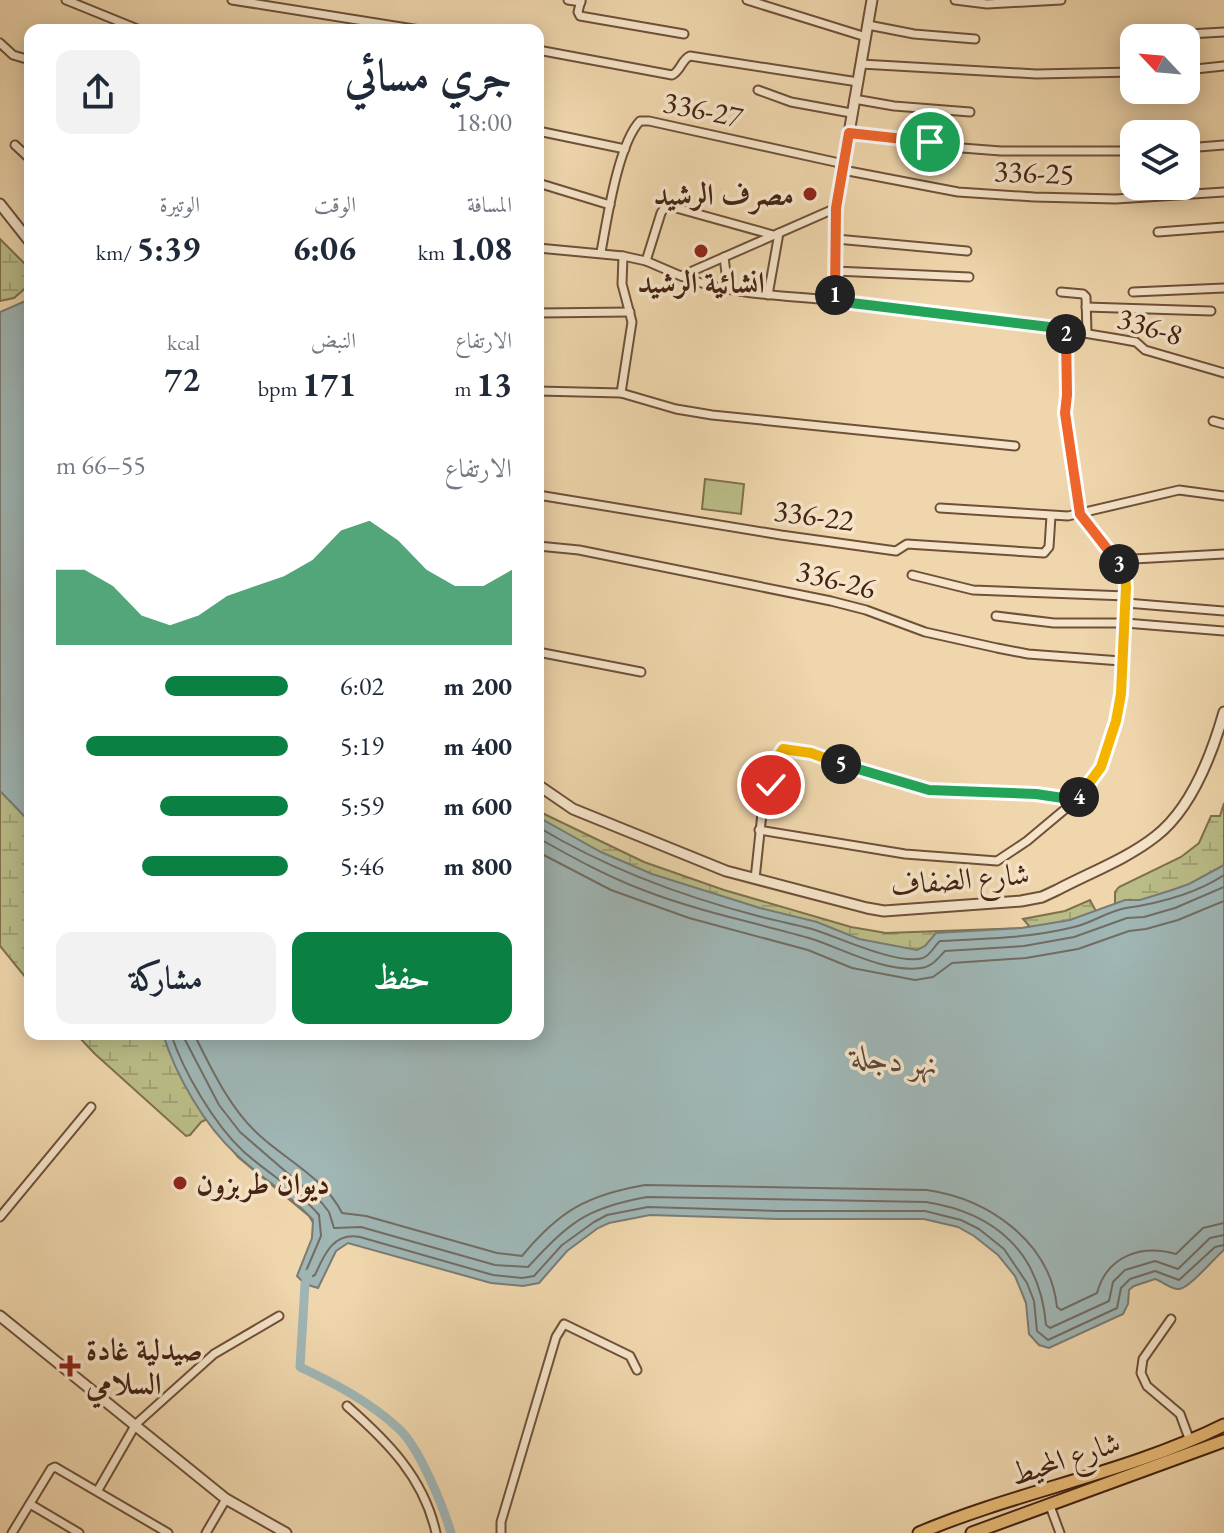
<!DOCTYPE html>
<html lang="ar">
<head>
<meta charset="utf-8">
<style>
  body { margin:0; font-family:"EB Garamond",Amiri,serif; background:#f2f2f3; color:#1f2937; direction:rtl; height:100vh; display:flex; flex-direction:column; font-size:30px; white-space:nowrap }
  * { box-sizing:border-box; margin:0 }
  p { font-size:26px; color:#747a83 }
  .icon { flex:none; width:44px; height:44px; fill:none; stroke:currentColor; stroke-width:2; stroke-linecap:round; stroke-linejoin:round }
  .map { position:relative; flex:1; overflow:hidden; direction:ltr }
  .details { position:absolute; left:24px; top:24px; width:520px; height:1016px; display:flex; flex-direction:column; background:#fff; border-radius:16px; box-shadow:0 4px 20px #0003; direction:rtl }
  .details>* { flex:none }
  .needle { width:52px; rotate:296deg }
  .buttons { position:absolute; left:1120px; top:24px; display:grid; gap:16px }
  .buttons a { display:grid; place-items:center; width:80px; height:80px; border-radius:16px; background:#fff; box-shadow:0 4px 20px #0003; font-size:40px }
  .pin { position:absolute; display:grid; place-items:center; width:68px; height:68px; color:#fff; margin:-34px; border:4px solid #fff; border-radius:50%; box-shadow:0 2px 8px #0007 }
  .km { position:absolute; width:40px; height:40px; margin:-20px; border-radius:50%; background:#222; color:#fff; font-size:22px; line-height:40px; text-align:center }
  .round { display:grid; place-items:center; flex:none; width:84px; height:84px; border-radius:16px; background:#f2f2f3 }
  .head { display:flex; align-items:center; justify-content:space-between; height:136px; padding:0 32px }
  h1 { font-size:44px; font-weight:700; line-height:60px }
  .stats { display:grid; grid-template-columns:repeat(3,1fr); gap:12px; height:136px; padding:8px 32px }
  .stats div { display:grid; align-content:center }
  .stats b { font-size:34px; font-weight:700 }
  .stats small { font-size:22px; font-weight:400 }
  .stats p { font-size:22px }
  .chart { height:224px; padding:16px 32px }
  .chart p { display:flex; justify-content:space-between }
  .chart svg { width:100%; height:144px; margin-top:8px; fill:#0b8043; opacity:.7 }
  .primary-button { display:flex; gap:16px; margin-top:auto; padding:16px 32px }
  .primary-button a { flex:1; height:92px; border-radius:16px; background:#0b8043; color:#fff; font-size:32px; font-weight:700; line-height:92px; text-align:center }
  .primary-button a+a { background:#f2f2f3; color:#1f2937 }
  ul { padding:0 32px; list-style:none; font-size:26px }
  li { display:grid; grid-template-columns:128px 96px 1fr; align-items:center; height:60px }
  li i { height:20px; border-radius:10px; background:#0b8043 }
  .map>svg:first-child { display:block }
  .wetland { fill:url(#wetland-marsh); stroke:#7f704d; stroke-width:2 }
  .garden { fill:#babd88; stroke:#7f704d; stroke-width:2 }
  .water { fill:#9fb6b5; stroke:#7b7b74; stroke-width:2 }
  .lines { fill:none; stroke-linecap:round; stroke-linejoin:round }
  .shore { stroke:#726c64; stroke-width:2 }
  .canal { stroke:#9fb6b5; stroke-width:9 }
  .minor-casing { stroke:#6f5038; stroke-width:11 }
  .tertiary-casing { stroke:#6f5038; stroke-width:13 }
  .primary-casing { stroke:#442312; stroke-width:15 }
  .minor { stroke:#f5e4c9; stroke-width:7 }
  .tertiary { stroke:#f5e4c9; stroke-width:9 }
  .primary { stroke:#e8bb76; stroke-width:11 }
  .split-1-casing { stroke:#fff; stroke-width:16 }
  .split-2-casing { stroke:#fff; stroke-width:16 }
  .split-3-casing { stroke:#fff; stroke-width:16 }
  .split-4-casing { stroke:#fff; stroke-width:16 }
  .split-5-casing { stroke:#fff; stroke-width:16 }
  .split-6-casing { stroke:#fff; stroke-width:16 }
  .split-1 { stroke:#f0652b; stroke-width:10 }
  .split-2 { stroke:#22a559; stroke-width:10 }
  .split-3 { stroke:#f0652b; stroke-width:10 }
  .split-4 { stroke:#f5b400; stroke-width:10 }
  .split-5 { stroke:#22a559; stroke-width:10 }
  .split-6 { stroke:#f5b400; stroke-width:10 }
  .poi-dot { fill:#8f2418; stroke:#f5e4c9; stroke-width:3 }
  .labels { text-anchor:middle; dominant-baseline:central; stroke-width:7; stroke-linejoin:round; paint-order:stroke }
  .street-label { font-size:30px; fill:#442312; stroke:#f5e4c9 }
  .poi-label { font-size:30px; font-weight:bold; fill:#442312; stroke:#f5e4c9; text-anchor:start }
  .water-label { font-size:32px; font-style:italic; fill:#5b483b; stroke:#f5e4c9 }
</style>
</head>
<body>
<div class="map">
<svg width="1224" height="1533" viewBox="0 0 1224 1533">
  <defs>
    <pattern id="wetland-marsh" width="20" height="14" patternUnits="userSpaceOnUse" patternTransform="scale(2)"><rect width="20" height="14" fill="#babd88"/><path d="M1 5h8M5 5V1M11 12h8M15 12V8" fill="none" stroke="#a1a274"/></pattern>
  </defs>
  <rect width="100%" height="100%" fill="#efd6ac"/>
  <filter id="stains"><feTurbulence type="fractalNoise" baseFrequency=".0025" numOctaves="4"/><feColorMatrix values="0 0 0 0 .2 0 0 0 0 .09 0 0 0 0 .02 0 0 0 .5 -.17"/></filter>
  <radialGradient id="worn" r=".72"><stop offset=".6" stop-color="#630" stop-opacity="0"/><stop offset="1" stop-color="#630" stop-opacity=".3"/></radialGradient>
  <g class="wetland">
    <polygon points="0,239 30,269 30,284 14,298 0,301"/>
    <polygon points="0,750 30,787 30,983 0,946"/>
    <polygon points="1224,803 1224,876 1178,901 1115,904 1115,892 1119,887 1181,857 1199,843 1211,816 1220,816"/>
    <polygon points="538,811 644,862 724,890 851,927 886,933 1022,928 1030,927 1023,919 1065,911 1090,900 1098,915 1101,928 925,946 919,955 788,931 538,829"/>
    <polygon points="76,1034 182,1034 195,1100 204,1116 313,1213 317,1225 312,1238 314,1224 309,1216 238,1157 207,1119 201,1122 190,1135 186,1136 95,1054"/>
  </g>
  <polygon class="garden" points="705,479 744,484 741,514 702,509"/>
  <g class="water">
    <polygon points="30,299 30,822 0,791 0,312"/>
    <path d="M 538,817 L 601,852 L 652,874 L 760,908 L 817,922 L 859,939 L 917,950 L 925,946 L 936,933 L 1022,928 L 1070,920 L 1125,900 L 1140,900 L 1169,891 L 1189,884 L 1224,865 L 1224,1250 C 1214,1258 1190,1288 1179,1289 C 1172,1290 1162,1281 1155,1279 L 1134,1286 L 1129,1290 L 1128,1304 L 1123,1314 L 1049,1348 L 1039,1345 L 1029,1334 L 1026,1303 L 1015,1276 L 998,1255 L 974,1236 L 958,1227 L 924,1219 L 778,1219 L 650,1215 L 609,1223 L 598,1228 L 567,1251 L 539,1283 L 523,1286 L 491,1283 L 348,1243 L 336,1251 L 318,1288 L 305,1284 L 297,1276 L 312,1238 L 313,1220 C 291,1195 261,1178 237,1155 C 204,1125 176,1076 163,1034 L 538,1034 Z"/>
  </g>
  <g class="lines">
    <g class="shore">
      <path d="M 538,827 C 606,868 681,896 758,916 C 776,921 794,924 812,929 C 836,936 898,966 923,958 C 931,955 934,946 940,941 C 985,939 1030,938 1074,927 C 1092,923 1108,911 1126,908 C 1160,903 1195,894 1224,875"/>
      <path d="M 538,838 C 572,857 606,876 643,890 C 697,911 753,922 809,938 C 842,948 884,973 921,968 C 932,967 938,958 945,951 L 1024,946 L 1074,937 L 1127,918 L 1144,917 L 1175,908 L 1224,887"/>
      <polyline points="538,852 611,890 689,918 808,950 852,968 915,980 933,977 952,963 1026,958 1078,949 1129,931 1146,929 1178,920 1224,901"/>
      <path d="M 171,1034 C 183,1071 214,1124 243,1151 C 267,1173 298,1190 319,1215 L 321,1236 L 306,1271 L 310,1277 L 315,1275 C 324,1255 333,1232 360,1237 L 493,1275 L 522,1278 L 534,1276 L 562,1245 L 594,1222 L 607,1215 L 648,1207 L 778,1211 L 925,1211 L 961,1220 L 979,1229 L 1004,1249 L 1027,1283 L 1034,1301 L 1037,1331 L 1048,1340 L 1117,1308 L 1121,1288 L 1130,1279 L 1155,1271 L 1179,1280 L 1215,1247 L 1224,1245"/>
      <path d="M 182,1034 L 219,1105 L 240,1132 L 322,1203 L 329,1212 L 334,1228 L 361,1227 L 495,1265 L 528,1267 C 569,1223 585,1208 647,1197 L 926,1202 C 996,1213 1040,1253 1046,1325 L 1050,1328 L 1109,1301 L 1113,1282 L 1125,1270 L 1155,1261 L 1178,1269 L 1210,1238 L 1224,1235"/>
      <path d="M 194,1034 C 211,1068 229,1107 257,1133 C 284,1159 325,1178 342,1213 L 366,1216 L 497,1253 L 522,1256 C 559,1211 587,1195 645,1185 L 927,1190 C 988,1199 1050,1241 1057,1307 L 1061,1310 L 1097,1293 C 1107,1256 1141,1244 1176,1254 L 1203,1228 L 1224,1223"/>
    </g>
    <path class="canal" d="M 308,1274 L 305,1284 L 300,1367 C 336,1384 370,1402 399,1429 C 419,1447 443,1506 451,1533"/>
    <g class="minor-casing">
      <g id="minor">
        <polyline points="66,0 140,30"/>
        <polyline points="232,0 420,30"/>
        <polyline points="568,0 581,2"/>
        <polyline points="581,0 578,12 580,16 684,34"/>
        <polyline points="747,0 866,37"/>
        <polyline points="955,0 987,4 1061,0"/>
        <polyline points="868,25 914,34 975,39"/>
        <polyline points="1152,36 1224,32"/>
        <polyline points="0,43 13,55 30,60"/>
        <path d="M 538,50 L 672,75 C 681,71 681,60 690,56 L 858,82"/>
        <polyline points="861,64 1036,74 1134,72"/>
        <polyline points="1186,70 1224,66"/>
        <polyline points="758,90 791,102 851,113"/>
        <polyline points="854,99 894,106 970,112"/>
        <polyline points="538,131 625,149"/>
        <polyline points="849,133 930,142 949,147 1001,151 1134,151"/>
        <polyline points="15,145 30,159"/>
        <polyline points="1186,148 1224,145"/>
        <polyline points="843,170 958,192 1034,197 1116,199 1224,192"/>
        <polyline points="538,183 610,205"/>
        <polyline points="1158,232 1224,227"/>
        <polyline points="836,239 967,251"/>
        <polyline points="538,248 623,256 646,261 681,276 836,208"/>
        <path d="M 601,252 C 607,220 618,144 640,121 L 649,121 L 844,164"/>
        <polyline points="724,257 728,289"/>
        <polyline points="646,261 661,213 665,207 669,206 773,235"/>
        <polyline points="835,271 969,277"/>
        <path d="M 681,276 C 730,296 786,295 838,301 C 937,314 1038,324 1136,342 L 1145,350 L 1224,373"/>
        <polyline points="1061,292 1083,294 1086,297 1087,333"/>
        <polyline points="1133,292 1224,288"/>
        <polyline points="768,295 779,233"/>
        <polyline points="1086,307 1211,311"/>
        <polyline points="538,313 630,312"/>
        <polyline points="538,391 621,393 676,409 712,415 1015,446"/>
        <polyline points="621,393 632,322 622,284 623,256"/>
        <polyline points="1213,421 1224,424"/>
        <polyline points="538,495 781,535 896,551 907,544 1044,553 1049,547 1051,516"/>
        <polyline points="940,508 1068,516 1179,490 1224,496"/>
        <polyline points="538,546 579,550 831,601 866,610 925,632 997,648 1028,654 1121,661"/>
        <polyline points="1116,560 1224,554"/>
        <polyline points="912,575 973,590 1126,596"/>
        <polyline points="1126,603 1224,611"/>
        <polyline points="996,616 1054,623 1125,623 1224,631"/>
        <polyline points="538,652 641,672"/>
        <polyline points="759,830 905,854 997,861 1027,841 1076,800 1095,778 1101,767 1119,707 1126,580 1116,560 1080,514 1065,413 1067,395 1066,329"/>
        <path d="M 755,879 L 763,804 L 771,785 L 778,756 L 785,749 C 832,751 875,780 921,789 C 972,798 1025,788 1076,800"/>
        <polyline points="0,1217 91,1107"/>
        <polyline points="1171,1319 1143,1359 1141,1373 1147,1386 1180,1414 1190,1441"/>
        <path d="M 347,1406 C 388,1442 424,1478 436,1533"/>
        <polyline points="98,1490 136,1424 214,1354 279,1316"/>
        <polyline points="30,1504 79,1533"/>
        <polyline points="1050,1506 1060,1533"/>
        <polyline points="12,1533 51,1469 55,1467 168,1533"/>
        <polyline points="206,1533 226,1499"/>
        <polyline points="501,1533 501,1522 556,1337 564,1324 630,1356 637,1370"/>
      </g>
    </g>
    <g class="tertiary-casing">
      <g id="tertiary">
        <polyline points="0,204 30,242"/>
        <polyline points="835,301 836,208 872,0"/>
        <path d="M 538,785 L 573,809 L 726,871 L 867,908 L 884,911 L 1021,901 L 1042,897 L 1057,890 C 1089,873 1127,859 1156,836 C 1192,808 1212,754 1224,712"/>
        <polyline points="0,1316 226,1499 286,1533"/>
      </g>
    </g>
    <g class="primary-casing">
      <g id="primary">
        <path d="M 919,1533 C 1018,1491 1127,1473 1224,1425"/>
        <polyline points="972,1533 1224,1441"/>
      </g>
    </g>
    <use href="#minor" class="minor"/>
    <use href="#tertiary" class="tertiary"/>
    <use href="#primary" class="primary"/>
  </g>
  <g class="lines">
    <g class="split-1-casing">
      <polyline id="split-1" points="835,295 836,208 849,133 930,142"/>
    </g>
    <g class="split-2-casing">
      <polyline id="split-2" points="835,295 835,301 1066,329 1066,334"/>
    </g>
    <g class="split-3-casing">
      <polyline id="split-3" points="1066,334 1067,395 1065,413 1080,514 1119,564"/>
    </g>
    <g class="split-4-casing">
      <polyline id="split-4" points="1079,797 1101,767 1116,721 1121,694 1126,587 1125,575 1119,564"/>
    </g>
    <g class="split-5-casing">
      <polyline id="split-5" points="841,764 929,790 1036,794 1076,800 1079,797"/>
    </g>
    <g class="split-6-casing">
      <polyline id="split-6" points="771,785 777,758 783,749 811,753 841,764"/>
    </g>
    <use href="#split-1" class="split-1"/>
    <use href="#split-2" class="split-2"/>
    <use href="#split-3" class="split-3"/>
    <use href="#split-4" class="split-4"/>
    <use href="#split-5" class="split-5"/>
    <use href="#split-6" class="split-6"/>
  </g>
  <g class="poi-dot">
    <circle cx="810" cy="194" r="8"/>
    <circle cx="701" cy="251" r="8"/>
    <circle cx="180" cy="1183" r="8"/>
    <path d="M66 1354h8v8h8v8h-8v8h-8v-8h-8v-8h8z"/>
  </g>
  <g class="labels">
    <g class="street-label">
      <text transform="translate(703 109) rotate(12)">336-27</text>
      <text transform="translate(1034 172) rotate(3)">336-25</text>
      <text transform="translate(1150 326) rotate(17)">336-8</text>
      <text transform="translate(814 515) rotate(8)">336-22</text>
      <text transform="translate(836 579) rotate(14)">336-26</text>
      <text transform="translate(960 879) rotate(-5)">شارع الضفاف</text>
      <text transform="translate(1065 1458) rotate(-18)">شارع المحيط</text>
    </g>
    <g class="poi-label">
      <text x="794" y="194" text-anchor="end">مصرف الرشيد</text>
      <text x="701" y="282" text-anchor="middle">انشائية الرشيد</text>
      <text x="196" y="1183">ديوان طربزون</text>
      <text x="86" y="1349">صيدلية غادة<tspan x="86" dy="34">السلامي</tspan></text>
    </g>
    <g class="water-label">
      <text transform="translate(895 1060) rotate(6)">نهر دجلة</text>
    </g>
  </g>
  <rect width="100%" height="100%" filter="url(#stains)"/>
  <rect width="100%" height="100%" fill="url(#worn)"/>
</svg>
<div class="buttons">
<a><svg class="needle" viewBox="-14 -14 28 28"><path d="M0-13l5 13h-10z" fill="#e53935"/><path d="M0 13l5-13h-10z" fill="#747a83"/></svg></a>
<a><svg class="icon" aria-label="layers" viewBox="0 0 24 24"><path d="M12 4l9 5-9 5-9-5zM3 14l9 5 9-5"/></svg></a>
</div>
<div class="pin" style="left:930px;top:142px;background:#1e9e55"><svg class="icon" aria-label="arrive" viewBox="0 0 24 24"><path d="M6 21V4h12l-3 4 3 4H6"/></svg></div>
<div class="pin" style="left:771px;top:785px;background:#d93025"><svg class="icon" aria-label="check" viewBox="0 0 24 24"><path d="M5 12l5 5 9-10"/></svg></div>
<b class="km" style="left:835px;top:295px">1</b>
<b class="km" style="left:1066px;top:334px">2</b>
<b class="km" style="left:1119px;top:564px">3</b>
<b class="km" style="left:1079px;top:797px">4</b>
<b class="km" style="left:841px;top:764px">5</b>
<section class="details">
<div class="head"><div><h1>جري مسائي</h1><p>18:00</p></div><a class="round"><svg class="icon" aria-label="share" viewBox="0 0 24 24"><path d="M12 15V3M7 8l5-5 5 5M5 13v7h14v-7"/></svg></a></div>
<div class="stats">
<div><p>المسافة</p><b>1.08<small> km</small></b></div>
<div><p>الوقت</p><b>6:06</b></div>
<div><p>الوتيرة</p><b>5:39<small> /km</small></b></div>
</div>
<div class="stats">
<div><p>الارتفاع</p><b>13<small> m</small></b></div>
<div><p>النبض</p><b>171<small> bpm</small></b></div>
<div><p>kcal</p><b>72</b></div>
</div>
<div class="chart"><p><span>الارتفاع</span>55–66 m</p>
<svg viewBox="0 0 160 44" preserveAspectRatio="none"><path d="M0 44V21L10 21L20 26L30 35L40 38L50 35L60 29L70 26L80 23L90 18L100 9L110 6L120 12L130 21L140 26L150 26L160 21V44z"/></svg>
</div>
<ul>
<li><b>200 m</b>6:02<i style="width:53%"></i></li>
<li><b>400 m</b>5:19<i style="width:87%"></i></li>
<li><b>600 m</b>5:59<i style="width:55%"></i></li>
<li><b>800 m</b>5:46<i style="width:63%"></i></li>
</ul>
<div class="primary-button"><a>حفظ</a><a>مشاركة</a></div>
</section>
</div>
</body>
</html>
